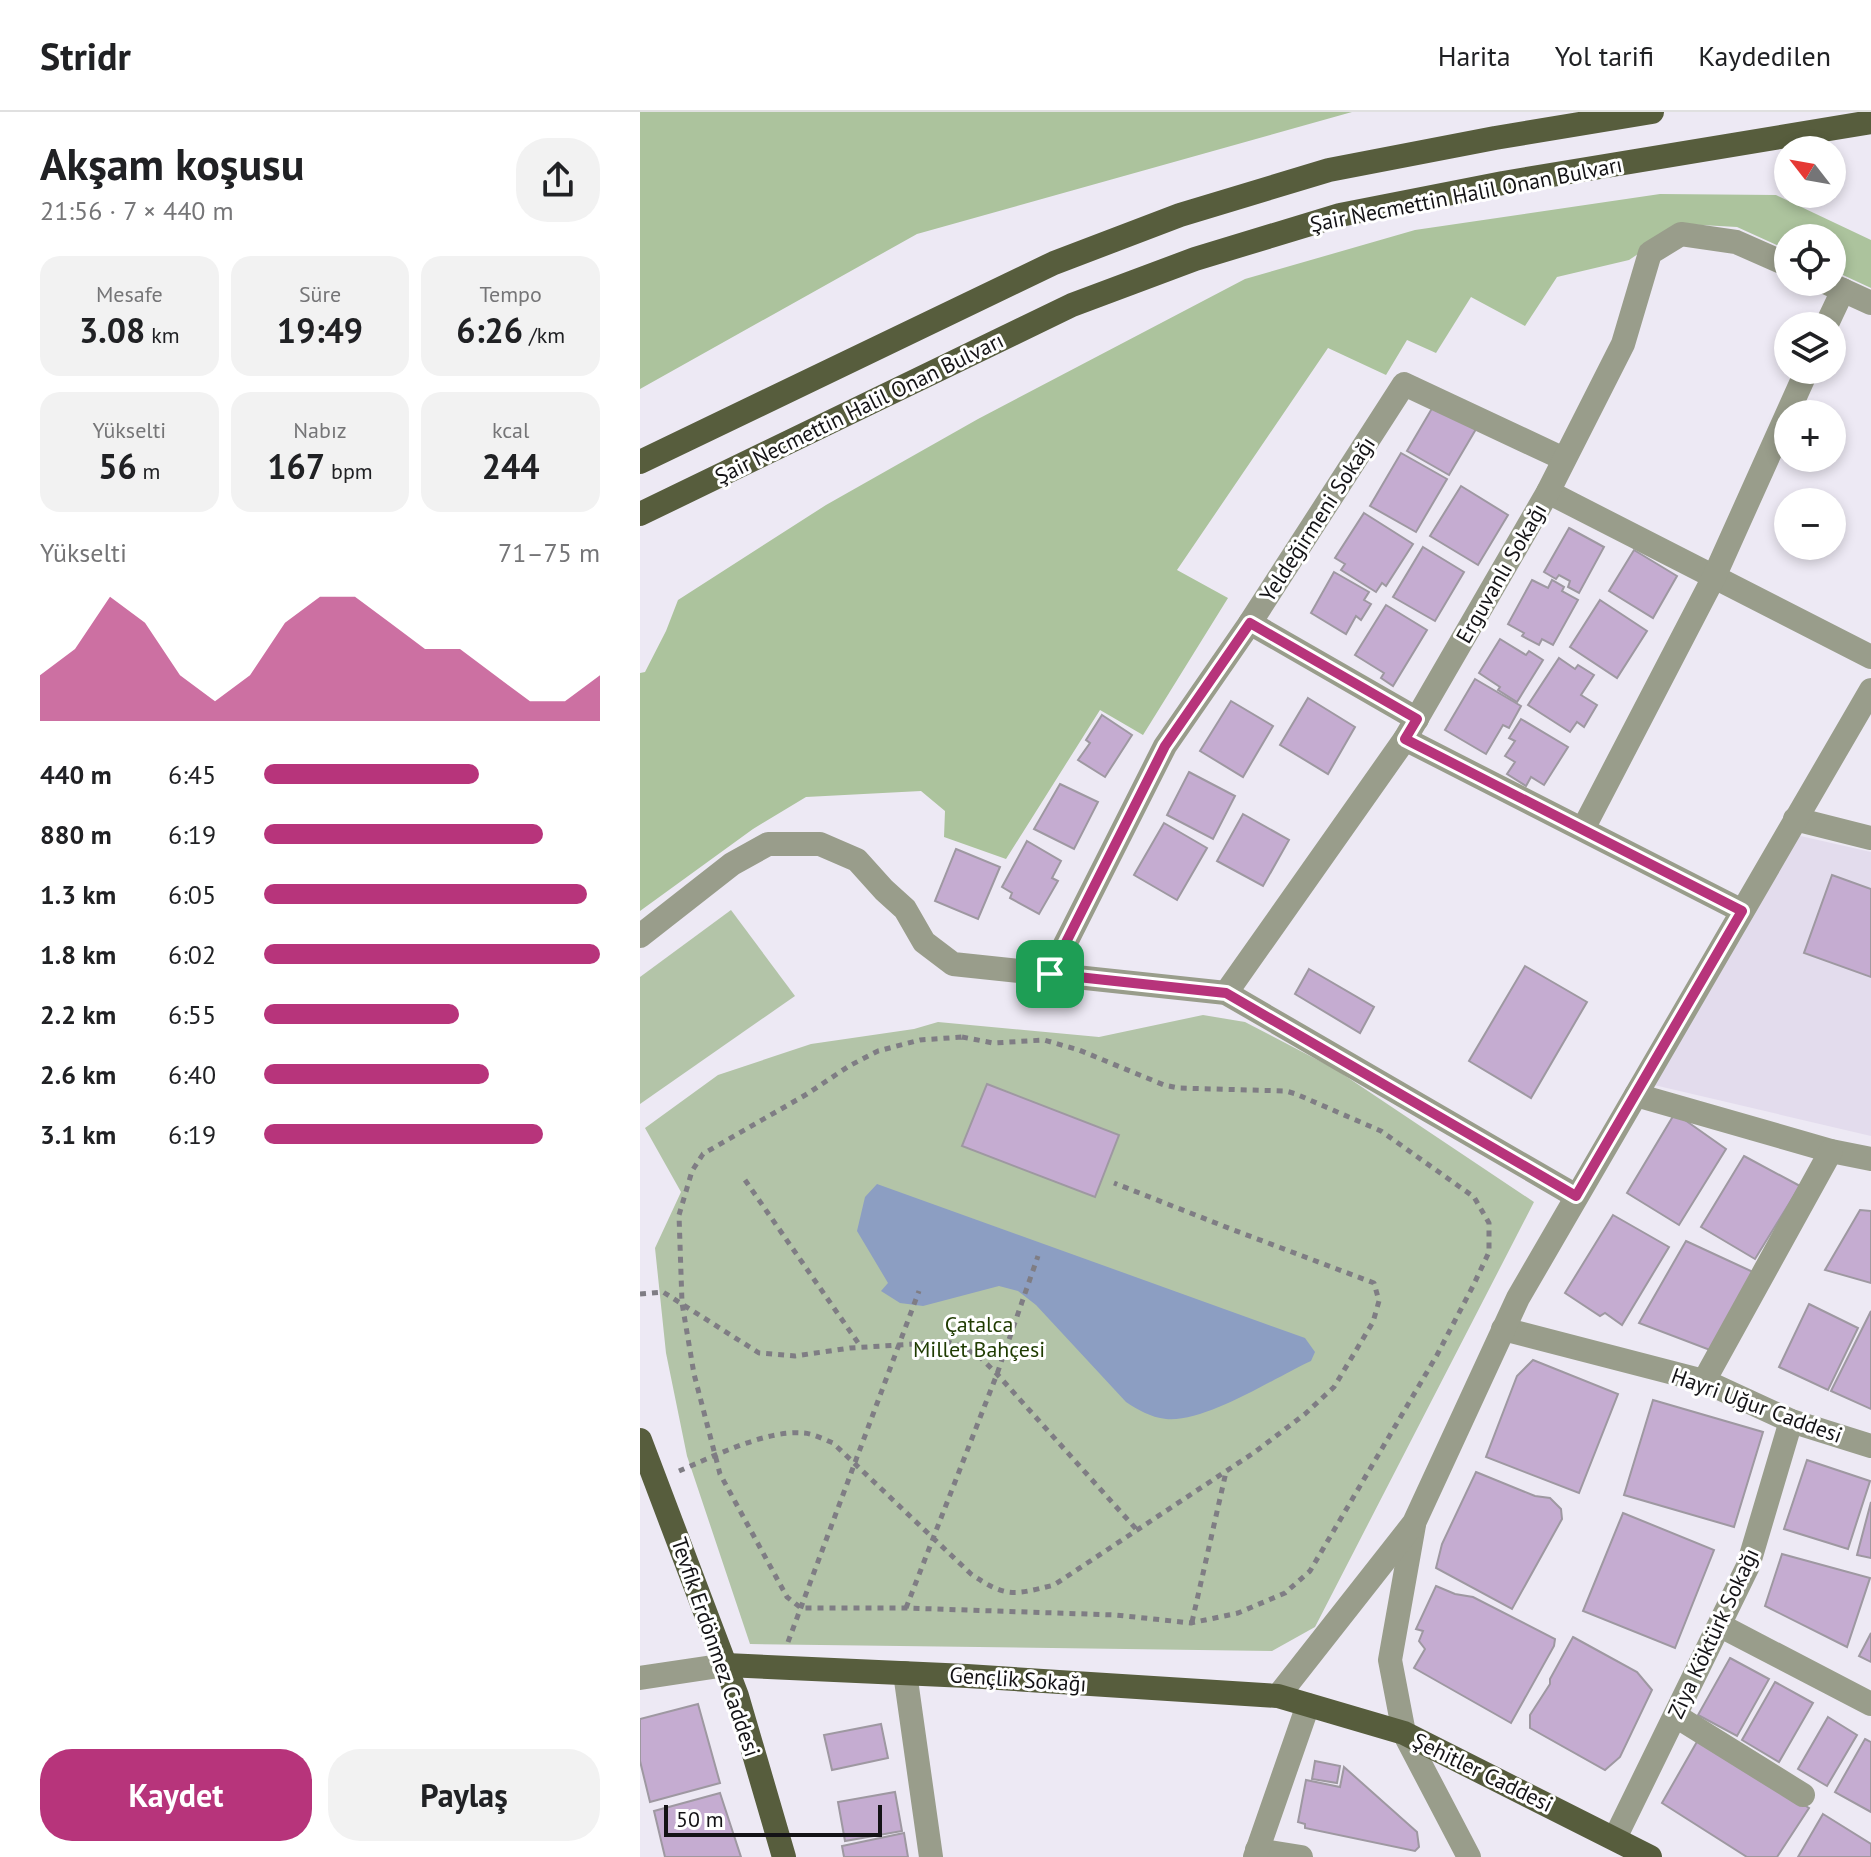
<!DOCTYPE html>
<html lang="tr">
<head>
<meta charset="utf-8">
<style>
  body { margin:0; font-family:"PT Sans",sans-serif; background:#f2f2f2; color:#202124; height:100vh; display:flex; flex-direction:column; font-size:30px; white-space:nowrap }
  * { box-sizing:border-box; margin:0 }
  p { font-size:26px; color:#757577 }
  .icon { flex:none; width:44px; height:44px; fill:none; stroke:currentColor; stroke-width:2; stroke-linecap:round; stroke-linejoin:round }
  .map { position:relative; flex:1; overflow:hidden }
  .side { display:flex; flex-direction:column; background:#fff; width:640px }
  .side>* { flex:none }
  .needle { width:52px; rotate:301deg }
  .fabs { position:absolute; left:1134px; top:24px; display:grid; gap:16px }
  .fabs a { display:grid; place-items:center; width:72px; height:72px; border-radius:50%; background:#fff; box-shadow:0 4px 12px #0003; font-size:40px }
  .scale { position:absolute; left:24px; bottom:20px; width:218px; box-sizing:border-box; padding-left:8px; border:4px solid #141316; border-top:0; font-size:22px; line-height:28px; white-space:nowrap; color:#141316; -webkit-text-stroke:6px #fff; paint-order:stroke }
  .pin { position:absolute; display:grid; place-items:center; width:68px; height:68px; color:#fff; margin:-34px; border-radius:16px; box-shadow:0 4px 12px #0006 }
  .round { display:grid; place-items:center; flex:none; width:84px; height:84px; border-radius:32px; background:#f2f2f2 }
  .summary { display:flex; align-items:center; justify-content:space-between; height:136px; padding:0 40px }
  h1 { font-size:44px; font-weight:700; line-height:60px }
  .metrics { display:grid; grid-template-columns:repeat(3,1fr); gap:12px; height:136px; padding:8px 40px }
  .metrics div { display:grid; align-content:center; border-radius:20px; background:#f2f2f2; text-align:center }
  .metrics b { font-size:34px; font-weight:700 }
  .metrics small { font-size:22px; font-weight:400 }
  .metrics p { font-size:22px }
  .chart { height:224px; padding:16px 40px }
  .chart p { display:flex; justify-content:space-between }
  .chart svg { width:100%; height:144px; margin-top:8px; fill:#b7347b; opacity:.7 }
  .cta { display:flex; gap:16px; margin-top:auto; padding:16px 40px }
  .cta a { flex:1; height:92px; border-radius:32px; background:#b7347b; color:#fff; font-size:32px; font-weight:700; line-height:92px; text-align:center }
  .cta a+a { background:#f2f2f2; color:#202124 }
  ul { padding:0 40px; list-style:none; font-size:26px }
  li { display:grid; grid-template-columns:128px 96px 1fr; align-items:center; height:60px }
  li i { height:20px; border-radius:10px; background:#b7347b }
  header { display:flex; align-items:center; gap:48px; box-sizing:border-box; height:112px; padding:0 40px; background:#fff; border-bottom:2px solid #e0e0e0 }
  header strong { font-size:38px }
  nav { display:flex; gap:44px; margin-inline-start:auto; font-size:28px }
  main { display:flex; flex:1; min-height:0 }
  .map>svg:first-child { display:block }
  .built { fill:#e3dced }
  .green { fill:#b3c4a8 }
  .forest { fill:#acc39d }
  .water { fill:#8c9ec2 }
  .building { fill:#c5acd1; stroke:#9e98a1; stroke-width:2 }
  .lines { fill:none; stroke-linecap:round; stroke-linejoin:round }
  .path { stroke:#7f7d84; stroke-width:5; stroke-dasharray:6 6; stroke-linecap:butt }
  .minor { stroke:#999d8b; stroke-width:24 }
  .major { stroke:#575d3d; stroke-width:24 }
  .route-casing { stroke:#fff; stroke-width:16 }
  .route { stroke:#b7347b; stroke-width:10 }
  .labels { text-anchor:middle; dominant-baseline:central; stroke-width:6; stroke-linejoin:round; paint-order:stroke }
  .street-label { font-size:22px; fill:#141316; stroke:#fff }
  .park-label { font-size:22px; fill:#1f3b01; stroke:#fff }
</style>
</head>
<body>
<header>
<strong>Stridr</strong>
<nav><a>Harita</a><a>Yol tarifi</a><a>Kaydedilen</a></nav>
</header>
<main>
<section class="side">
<div class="summary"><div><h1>Akşam koşusu</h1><p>21:56 · 7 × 440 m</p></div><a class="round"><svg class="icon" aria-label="share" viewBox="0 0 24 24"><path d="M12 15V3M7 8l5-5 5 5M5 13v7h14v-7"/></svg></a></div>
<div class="metrics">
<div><p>Mesafe</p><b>3.08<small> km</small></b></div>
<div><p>Süre</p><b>19:49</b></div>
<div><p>Tempo</p><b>6:26<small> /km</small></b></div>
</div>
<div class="metrics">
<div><p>Yükselti</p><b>56<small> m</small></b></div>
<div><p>Nabız</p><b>167<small> bpm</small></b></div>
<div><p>kcal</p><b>244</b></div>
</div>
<div class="chart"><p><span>Yükselti</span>71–75 m</p>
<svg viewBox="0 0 160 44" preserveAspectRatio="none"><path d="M0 44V30L10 22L20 6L30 14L40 30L50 38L60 30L70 14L80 6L90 6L100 14L110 22L120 22L130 30L140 38L150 38L160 30V44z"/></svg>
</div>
<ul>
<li><b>440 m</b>6:45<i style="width:64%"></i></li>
<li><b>880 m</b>6:19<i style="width:83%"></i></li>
<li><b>1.3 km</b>6:05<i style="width:96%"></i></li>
<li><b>1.8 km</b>6:02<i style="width:100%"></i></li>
<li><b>2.2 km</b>6:55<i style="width:58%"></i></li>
<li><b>2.6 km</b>6:40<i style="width:67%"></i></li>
<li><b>3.1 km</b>6:19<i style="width:83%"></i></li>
</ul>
<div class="cta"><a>Kaydet</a><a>Paylaş</a></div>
</section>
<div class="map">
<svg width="1231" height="1745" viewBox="0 0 1231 1745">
  <rect width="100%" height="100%" fill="#ede9f4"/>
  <polygon class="built" points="1156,723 1231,740 1231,1024 1014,973"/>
  <g class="green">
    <polygon points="91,798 155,884 0,992 0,865"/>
    <polygon points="563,903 605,910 695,957 894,1090 675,1515 632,1539 110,1532 47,1344 26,1241 15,1136 41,1080 5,1016 78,963 171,932 274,917 298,910 459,925"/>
  </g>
  <g class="forest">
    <polygon points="0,0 712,0 277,122 0,277"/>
    <polygon points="1020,82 1136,83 1231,128 1231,176 1192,158 1192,126 1148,126 1148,138 1097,115 1043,112 989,148 917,165 885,214 831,185 796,241 767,228 746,263 688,236 537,458 588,486 503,623 460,598 366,747 304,725 305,699 281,679 166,685 113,717 0,799 0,561 5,560 26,519 38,488 186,393 338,307 605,167 775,118"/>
  </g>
  <path class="water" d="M 237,1072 L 665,1226 L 675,1240 L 671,1249 C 634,1266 565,1311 526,1307 C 510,1305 498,1298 486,1290 L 396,1193 L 378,1179 L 359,1174 L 283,1194 L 260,1191 L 241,1179 L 248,1171 L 217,1119 L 225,1085 Z"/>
  <g class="building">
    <polygon points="794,293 836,317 809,363 767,339"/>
    <polygon points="761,341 807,367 776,420 730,394"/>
    <polygon points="821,374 868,403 838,453 790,424"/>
    <polygon points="724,401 773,432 746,474 742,471 736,480 701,458 705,452 695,446"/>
    <polygon points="929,416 964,435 939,481 928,475 930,469 919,463 916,467 904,460"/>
    <polygon points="783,435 824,460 795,509 753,485"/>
    <polygon points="994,438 1037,464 1013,506 969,479"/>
    <polygon points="694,460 729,480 724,488 731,492 721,508 716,504 706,522 671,501"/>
    <polygon points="892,468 908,476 912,468 924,475 922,479 938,488 913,533 902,527 899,533 882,524 884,521 868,512"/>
    <polygon points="960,488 1007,519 977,566 930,535"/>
    <polygon points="746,493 787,518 753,574 741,566 744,561 715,543"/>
    <polygon points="860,527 886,543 889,539 903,548 877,590 858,578 860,575 839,561"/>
    <polygon points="919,546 935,557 938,553 954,563 941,583 957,593 944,615 937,610 930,620 888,593"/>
    <polygon points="835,567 881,594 869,616 863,613 846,642 805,618"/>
    <polygon points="668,586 715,615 688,662 640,633"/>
    <polygon points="591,589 633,614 603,665 560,639"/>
    <polygon points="462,603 492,623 465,665 438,648 450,631 446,628"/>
    <polygon points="881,607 928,635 904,673 891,665 886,674 867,662 875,650 865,644 875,629 869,626"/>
    <polygon points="549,660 595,684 573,727 527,703"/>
    <polygon points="420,672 458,690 434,737 394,717"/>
    <polygon points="603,702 649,728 623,774 577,749"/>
    <polygon points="524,711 567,736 537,788 494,763"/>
    <polygon points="387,729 421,749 412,766 418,769 399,802 370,786 372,781 362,775"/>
    <polygon points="316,737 360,755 338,807 295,789"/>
    <polygon points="1192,763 1231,777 1231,865 1164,841"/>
    <polygon points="885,854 947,890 891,986 829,949"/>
    <polygon points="669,857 734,895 720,921 655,882"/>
    <polygon points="347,972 479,1023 455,1085 322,1034"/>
    <polygon points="1035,1001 1086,1037 1039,1113 987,1081"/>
    <polygon points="1104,1044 1160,1074 1115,1147 1061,1115"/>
    <polygon points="1220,1098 1231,1099 1231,1171 1185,1158"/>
    <polygon points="973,1103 1029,1135 982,1213 965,1201 960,1204 925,1181"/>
    <polygon points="1046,1129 1113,1160 1070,1238 999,1211"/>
    <polygon points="1169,1192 1218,1216 1188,1278 1139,1255"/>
    <polygon points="1231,1199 1231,1297 1191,1279"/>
    <polygon points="893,1248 978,1282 939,1381 846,1345 877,1264"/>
    <polygon points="1013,1288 1123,1320 1094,1415 984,1383"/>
    <polygon points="1167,1348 1230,1369 1208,1437 1144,1417"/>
    <polygon points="836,1360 895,1384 910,1386 921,1397 922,1407 872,1497 796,1456 802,1432"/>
    <polygon points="1231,1390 1231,1446 1217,1443"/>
    <polygon points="983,1401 1074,1438 1035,1536 943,1499"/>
    <polygon points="1142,1442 1230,1466 1207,1535 1125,1494"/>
    <polygon points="796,1474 815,1482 833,1485 915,1527 914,1534 871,1611 774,1556 785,1537 779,1529 783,1519 776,1517"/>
    <polygon points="1231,1521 1231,1550 1219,1544"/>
    <polygon points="933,1525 997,1560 1012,1578 980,1645 965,1658 890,1616 890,1603 910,1572 910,1567"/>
    <polygon points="1090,1546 1129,1567 1097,1624 1058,1603"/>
    <polygon points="1135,1570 1173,1591 1139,1650 1102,1628"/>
    <polygon points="58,1592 80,1671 10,1690 0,1649 0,1607"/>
    <polygon points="1188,1605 1217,1623 1187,1674 1158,1657"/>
    <polygon points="241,1612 248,1646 192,1658 184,1623"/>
    <polygon points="1225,1627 1231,1630 1231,1700 1195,1680"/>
    <polygon points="1058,1628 1169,1696 1137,1745 1107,1745 1022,1691"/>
    <polygon points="675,1649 700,1654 697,1671 672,1667"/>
    <polygon points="704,1655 777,1720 779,1735 775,1739 665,1716 665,1712 658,1710 666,1668 700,1675"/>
    <polygon points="255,1680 262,1719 205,1729 198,1690"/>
    <polygon points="80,1681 101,1745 25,1745 14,1699"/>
    <polygon points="1183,1702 1231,1732 1231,1745 1158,1745"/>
    <polygon points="264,1721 268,1745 204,1745 202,1734"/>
  </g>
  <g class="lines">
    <g class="path">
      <polygon points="322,925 353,931 404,928 439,938 524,973 538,976 646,979 656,982 741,1019 834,1085 849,1111 849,1140 833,1174 797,1243 670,1459 645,1481 598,1501 551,1511 476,1503 266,1496 161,1496 147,1485 80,1362 54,1262 42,1191 39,1103 52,1059 63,1042 167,982 209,954 238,939 280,928"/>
      <polyline points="105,1068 221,1235"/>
      <polyline points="0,1182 23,1180 119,1241 155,1244 210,1236 308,1230 323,1235 341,1246 357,1262 497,1418"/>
      <path d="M 39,1359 C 72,1345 126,1318 162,1321 C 172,1321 183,1327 193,1331 L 331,1462 C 366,1486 374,1483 414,1473 L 615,1340 L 665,1302 L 694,1275 L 733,1210 L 739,1189 L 734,1171 L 591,1117 L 474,1071"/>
      <polyline points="266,1496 357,1262 398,1144"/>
      <polyline points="552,1510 586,1360"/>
      <polyline points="148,1530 279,1179"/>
    </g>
    <g class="minor">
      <polyline points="1185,170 1231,191"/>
      <polyline points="1186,214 1203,178"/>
      <polyline points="908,380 1231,545"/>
      <polyline points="610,511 777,607"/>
      <polyline points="765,627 1102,799"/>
      <polyline points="1155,707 1231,726"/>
      <polyline points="943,717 1074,465 1167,258"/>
      <polyline points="0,824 92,752 128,732 180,732 217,748 244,778 265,797 284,830 313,852 586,881 936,1084"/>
      <polyline points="410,862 525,634 610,511 764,272 924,347"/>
      <polyline points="586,881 765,627 908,380 983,232 1010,141 1041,122 1096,130 1148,153"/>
      <polyline points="996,983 1191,1039 1231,1047"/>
      <polyline points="863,1217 1064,1269 1151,1309 1231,1334"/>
      <polyline points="1064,1269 1191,1039"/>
      <polyline points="774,1413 750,1548 764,1621 829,1745"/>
      <polyline points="1081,1514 1231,1592"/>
      <polyline points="265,1561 291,1745"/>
      <polyline points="0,1566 86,1553"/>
      <polyline points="638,1584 774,1411 878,1186 1231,578"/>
      <polyline points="1036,1604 1163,1683"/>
      <polyline points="975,1726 1108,1454 1151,1309"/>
      <polyline points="617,1738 661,1745"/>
      <polyline points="615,1745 668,1593"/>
    </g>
    <g class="major">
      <polyline points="0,350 414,151 540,103 689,58 855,26 1012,0"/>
      <polyline points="0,402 432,193 555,147 700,103 863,71 1231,10"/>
      <polyline points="0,1328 97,1584 144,1745"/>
      <polyline points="86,1553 327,1564 638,1584 764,1621 1010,1745"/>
    </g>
  </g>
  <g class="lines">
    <g class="route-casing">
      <polygon id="route" points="610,511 777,607 765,627 1102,799 936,1084 586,881 410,862 525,634"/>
    </g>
    <use href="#route" class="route"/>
  </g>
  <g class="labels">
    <g class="street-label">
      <text transform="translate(826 82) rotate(-11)">Şair Necmettin Halil Onan Bulvarı</text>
      <text transform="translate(219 296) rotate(-26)">Şair Necmettin Halil Onan Bulvarı</text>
      <text transform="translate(677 407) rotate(-57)">Yeldeğirmeni Sokağı</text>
      <text transform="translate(861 461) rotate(-60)">Erguvanlı Sokağı</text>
      <text transform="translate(1117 1293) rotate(20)">Hayri Uğur Caddesi</text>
      <text transform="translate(1073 1521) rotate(-65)">Ziya Köktürk Sokağı</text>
      <text transform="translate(76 1535) rotate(71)">Tevfik Erdönmez Caddesi</text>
      <text transform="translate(378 1567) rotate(4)">Gençlik Sokağı</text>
      <text transform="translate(843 1660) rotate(26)">Şehitler Caddesi</text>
    </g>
    <g class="park-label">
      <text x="339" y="1212">Çatalca<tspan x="339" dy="25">Millet Bahçesi</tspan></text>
    </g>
  </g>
</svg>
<div class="fabs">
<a><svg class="needle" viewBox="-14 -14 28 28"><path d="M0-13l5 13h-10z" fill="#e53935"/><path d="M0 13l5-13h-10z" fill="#757577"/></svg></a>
<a><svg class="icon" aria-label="locate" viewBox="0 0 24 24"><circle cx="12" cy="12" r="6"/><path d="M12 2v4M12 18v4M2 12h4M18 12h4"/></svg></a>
<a><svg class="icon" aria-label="layers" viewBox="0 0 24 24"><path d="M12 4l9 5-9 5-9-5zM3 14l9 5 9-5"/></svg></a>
<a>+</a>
<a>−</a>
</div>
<div class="scale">50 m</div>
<div class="pin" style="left:410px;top:862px;background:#1e9e55"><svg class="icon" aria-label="arrive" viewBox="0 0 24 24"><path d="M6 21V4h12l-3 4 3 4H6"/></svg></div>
</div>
</main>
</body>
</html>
